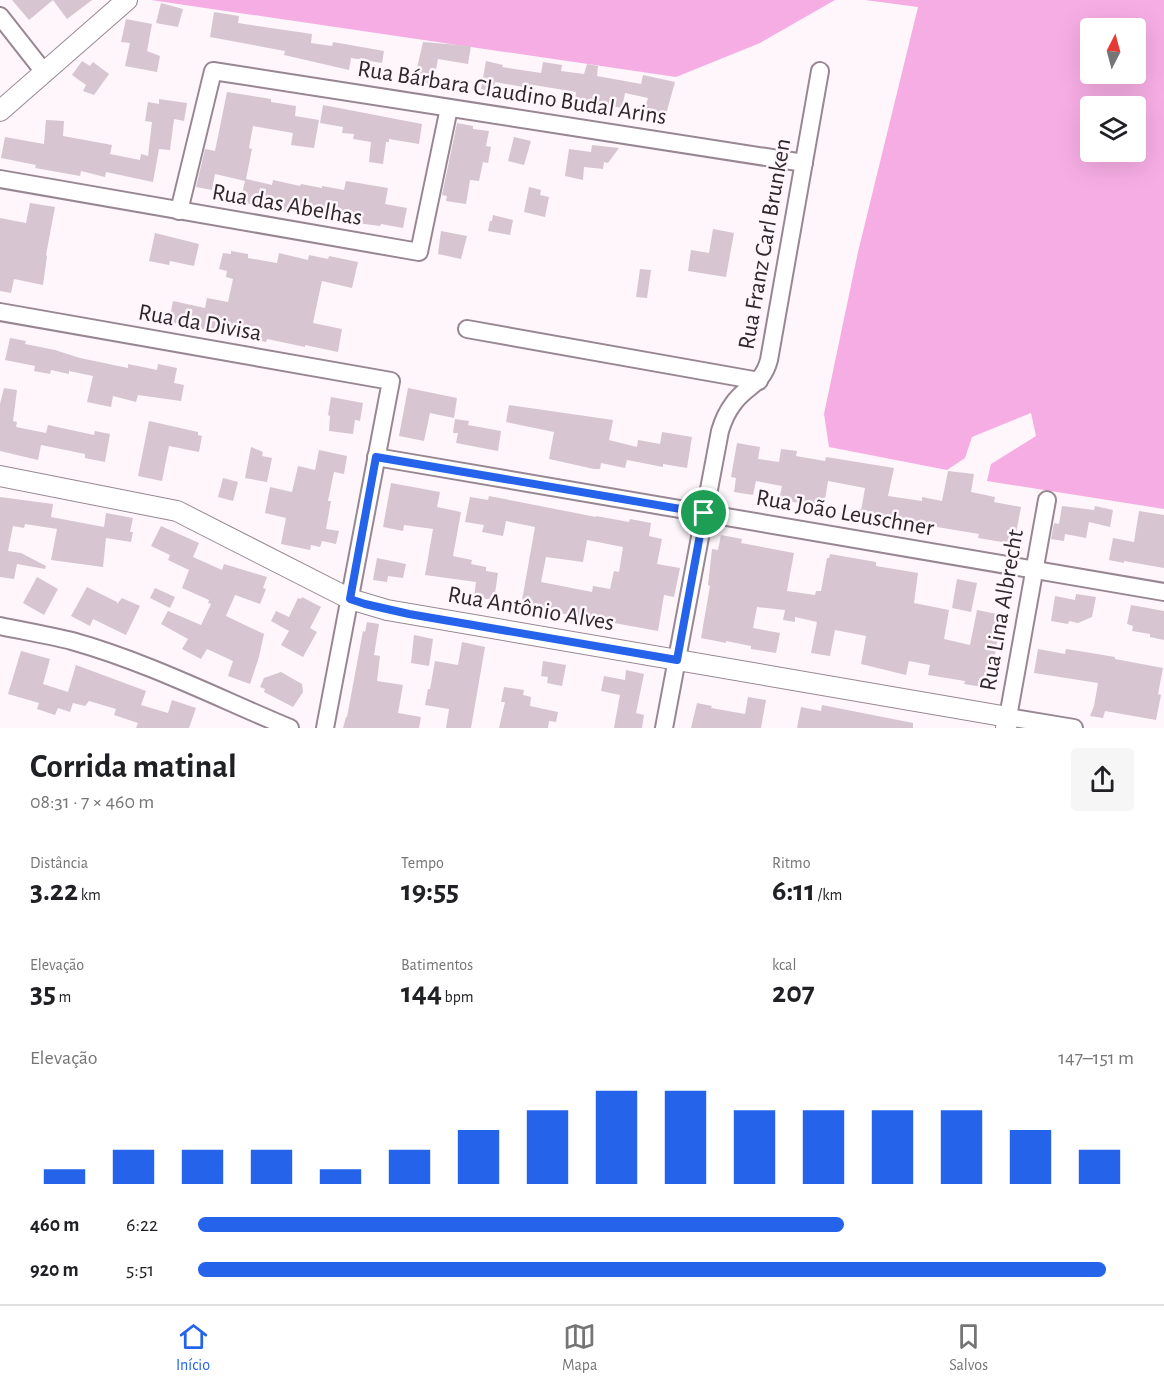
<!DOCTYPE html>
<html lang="pt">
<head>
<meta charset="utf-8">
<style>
  body { margin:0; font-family:"Alegreya Sans",sans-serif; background:#f6f6f6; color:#202124; height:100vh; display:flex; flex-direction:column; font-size:22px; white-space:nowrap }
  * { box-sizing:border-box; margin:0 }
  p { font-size:20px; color:#757577 }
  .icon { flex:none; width:33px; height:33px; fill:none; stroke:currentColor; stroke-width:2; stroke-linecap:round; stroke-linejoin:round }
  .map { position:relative; height:728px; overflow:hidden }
  .details { display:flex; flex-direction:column; background:#fff; flex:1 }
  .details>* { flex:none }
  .needle { width:39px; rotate:6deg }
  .fabs { position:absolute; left:1080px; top:18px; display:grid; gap:12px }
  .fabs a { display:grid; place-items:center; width:66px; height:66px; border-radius:6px; background:#fff; box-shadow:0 6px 24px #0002; font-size:30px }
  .pin { position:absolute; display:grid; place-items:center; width:51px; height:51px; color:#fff; margin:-26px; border:3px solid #fff; border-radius:50%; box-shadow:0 2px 6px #0007 }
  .round { display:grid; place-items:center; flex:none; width:63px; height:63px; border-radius:6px; background:#f6f6f6 }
  .overview { display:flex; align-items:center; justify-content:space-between; height:102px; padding:0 30px }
  h1 { font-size:33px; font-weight:700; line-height:45px }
  .stats { display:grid; grid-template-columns:repeat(3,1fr); gap:9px; height:102px; padding:6px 30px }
  .stats div { display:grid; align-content:center }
  .stats b { font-size:30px; font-weight:700 }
  .stats small { font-size:16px; font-weight:400 }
  .stats p { font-size:16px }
  .chart { height:168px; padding:12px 30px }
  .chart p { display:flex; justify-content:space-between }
  .chart svg { width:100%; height:108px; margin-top:6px; stroke:#2563eb; stroke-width:6 }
  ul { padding:0 30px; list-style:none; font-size:20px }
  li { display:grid; grid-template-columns:96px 72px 1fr; align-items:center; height:45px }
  li i { height:15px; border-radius:8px; background:#2563eb }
  .tab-bar { display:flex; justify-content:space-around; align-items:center; height:84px; border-top:2px solid #e0e0e0; background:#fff; font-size:16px; color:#757577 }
  .tab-bar a { display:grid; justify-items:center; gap:3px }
  .tab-bar .on { color:#2563eb }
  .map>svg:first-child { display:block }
  .forest { fill:#f6ade4; fill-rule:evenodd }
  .building { fill:#d7c5d2; fill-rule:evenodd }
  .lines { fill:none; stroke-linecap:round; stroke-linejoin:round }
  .minor-casing { stroke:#988793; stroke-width:20 }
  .tertiary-casing { stroke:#988793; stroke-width:22 }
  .minor { stroke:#fff; stroke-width:16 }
  .tertiary { stroke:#fff; stroke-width:20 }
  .route-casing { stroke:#fff; stroke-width:12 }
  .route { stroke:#2563eb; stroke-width:8 }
  .labels { text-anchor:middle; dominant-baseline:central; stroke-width:5; stroke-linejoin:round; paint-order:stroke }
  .street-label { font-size:24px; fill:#2e272c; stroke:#fef6fb }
</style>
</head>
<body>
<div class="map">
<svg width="1164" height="728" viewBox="0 0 1164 728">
  <rect width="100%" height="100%" fill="#fef6fb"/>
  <g class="forest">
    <polygon points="151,0 835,0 760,43 676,77"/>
    <path d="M 865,0 L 1164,0 L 1164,509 L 987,481 L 991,464 L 1036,436 L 1031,413 L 972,437 L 965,458 L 947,470 L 829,447 L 824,414 L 858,252 L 918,7 ZM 1090,28 L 1136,28 L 1136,74 L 1090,74 ZM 1090,106 L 1136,106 L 1136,152 L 1090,152 Z"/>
  </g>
  <g class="building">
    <polygon points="12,0 53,0 29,20"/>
    <polygon points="53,0 92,0 67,19"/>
    <polygon points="161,3 183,9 178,27 156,23"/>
    <polygon points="214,12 239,16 238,23 312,34 311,43 332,46 333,42 384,51 382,63 351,58 349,70 284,55 285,51 210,37"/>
    <polygon points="126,19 152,24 147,51 160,56 157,72 125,66 130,43 121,42"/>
    <polygon points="423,42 471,46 468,64 438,59 433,85 414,81"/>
    <polygon points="82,61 90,66 93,62 109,74 94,95 83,91 86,85 72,75"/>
    <polygon points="486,61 503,65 502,67 541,73 543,62 562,65 561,71 584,74 587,64 598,66 597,76 641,84 643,75 675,82 666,114 664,117 659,115 659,119 643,115 648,98 625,93 622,108 575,100 576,92 534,85 534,89 495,82 493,92 481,89"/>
    <polygon points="227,92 271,99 271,102 296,106 295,116 319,120 314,148 291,145 293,133 253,126 249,148 252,149 246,179 272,185 273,180 300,186 301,184 322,188 322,186 344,190 346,181 388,188 385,204 407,208 403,228 381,224 380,226 357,223 289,209 288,212 240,202 245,181 215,174 212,190 196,187 205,149 215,151"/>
    <polygon points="159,99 187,103 184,121 174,119 170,150 159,149 153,182 106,172 105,177 81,171 80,176 35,168 36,165 1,158 5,137 44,144 46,120 64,121 63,136 112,145 110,154 140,160 141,154 148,156 152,122 145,121 148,102 159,104"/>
    <polygon points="323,105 422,124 419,144 389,139 389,142 386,142 383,164 369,162 371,142 353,139 354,134 342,133 343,127 320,123"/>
    <polygon points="457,123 473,126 473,129 489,131 486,146 491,147 488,163 483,162 479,181 470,180 466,204 446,201 447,196 442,195"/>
    <polygon points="514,137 531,141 524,165 508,161"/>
    <polygon points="592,145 619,148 608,163 604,162 603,169 584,167 583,180 565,176 569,149 591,152"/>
    <polygon points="529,187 541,190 540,195 549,197 545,217 524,212"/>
    <polygon points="30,203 55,207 46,255 47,256 43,285 14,279 11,293 0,291 0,218 26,223"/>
    <polygon points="493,215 513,220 510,235 488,231 490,221 492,221"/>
    <polygon points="713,229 734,233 726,277 688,271 691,250 709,253"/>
    <polygon points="441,231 467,236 461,259 438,254"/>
    <polygon points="155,233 199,244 194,266 170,261 169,265 149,261"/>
    <polygon points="231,251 248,254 248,258 277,263 279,253 308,260 309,255 328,259 329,256 358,262 352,288 322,281 321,285 313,323 342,329 338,352 305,345 305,347 267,339 266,342 256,340 253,334 222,327 220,333 169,322 173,301 205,308 207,298 228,302 233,279 226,277 227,271 219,269 223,253 231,254"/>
    <polygon points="640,269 651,270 647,298 636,297"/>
    <polygon points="10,338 26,341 25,344 55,350 80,358 128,368 128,364 157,370 158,364 177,368 174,383 184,385 181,401 138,395 136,402 113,396 111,407 87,402 93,376 69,371 69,374 51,370 50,374 34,371 35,366 5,360"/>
    <polygon points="4,388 17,390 13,421 17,422 16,427 46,433 48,425 94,435 95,431 110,434 105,462 85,458 85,454 41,445 38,460 0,451 0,404"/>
    <polygon points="408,388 457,398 454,418 430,413 424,441 399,436"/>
    <polygon points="331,397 363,403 360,421 355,420 353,434 329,431 330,416 328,415"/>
    <polygon points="509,405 613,420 609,440 637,447 638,440 660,444 662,432 692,437 687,468 663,464 663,467 627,460 625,468 601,463 600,469 594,469 549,459 554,432 506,422"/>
    <polygon points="455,419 469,421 468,425 501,431 498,451 456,443 458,433 453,433"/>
    <polygon points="149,421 198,432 198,435 202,436 199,452 169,446 162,481 138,476"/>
    <polygon points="737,443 760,447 758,459 779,462 781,449 797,451 796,456 825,461 826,457 894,468 888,496 922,501 922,497 942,501 948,471 974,474 971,492 995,497 994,502 1021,507 1014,544 978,538 979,534 937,527 937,525 901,518 901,522 878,517 878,520 860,517 865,488 828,481 824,506 779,500 782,486 756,481 753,495 734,492 736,478 731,477"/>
    <polygon points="251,447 263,452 262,456 272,458 267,482 245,478"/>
    <polygon points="319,450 347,456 344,474 334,472 328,501 331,501 326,529 339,531 336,544 322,541 320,547 311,545 310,550 281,544 286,518 265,513 270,487 292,492 298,466 315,470"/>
    <polygon points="223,478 238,482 233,501 218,497"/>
    <polygon points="391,483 440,492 437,507 461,512 453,556 472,560 471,564 486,567 486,571 498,573 494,600 474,597 476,582 425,575 433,529 404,525 403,531 383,527"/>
    <path d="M 489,496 L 596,517 L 596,516 L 629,522 L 630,519 L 651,523 L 649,536 L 662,539 L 657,564 L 680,568 L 674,597 L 664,595 L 658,631 L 521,606 L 535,527 L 506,521 L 503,536 L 482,532 L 484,525 L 465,522 L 470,497 L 488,500 ZM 587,540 L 623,547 L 619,572 L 614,571 L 610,589 L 593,586 L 592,592 L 541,582 L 546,557 L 583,562 Z"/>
    <polygon points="0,497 53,504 51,517 104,527 106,513 133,518 130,532 133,532 131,542 106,538 103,567 51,560 57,529 25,524 24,528 13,526 8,551 21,553 46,566 45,569 17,564 14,579 0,577"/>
    <polygon points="1062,506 1094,510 1095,506 1113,510 1110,527 1089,522 1086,538 1065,534 1064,541 1051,539 1054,523 1059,524"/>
    <polygon points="1139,511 1164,515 1164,568 1124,561 1124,563 1109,560 1113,538 1134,542"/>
    <polygon points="161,526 199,543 193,557 222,570 224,564 267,577 263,588 266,589 260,604 235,595 226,616 264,634 259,657 250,684 228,676 233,661 207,649 201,659 182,649 188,639 161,624 168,611 201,625 211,604 208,603 209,600 182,588 189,570 168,560 170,555 151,546"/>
    <polygon points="721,535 742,539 741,543 794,553 787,591 815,595 816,591 821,591 827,558 829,558 830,554 876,562 876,566 918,573 914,603 949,610 944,639 970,645 977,610 1002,615 989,688 964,684 965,681 928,675 930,665 909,661 906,675 861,664 866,636 835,630 830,656 811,653 817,622 795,617 795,622 783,620 785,610 757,607 753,628 780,633 776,653 751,649 751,646 726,641 726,643 701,638 710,586 708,585 712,549 718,550"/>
    <polygon points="377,558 406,564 403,578 388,576 387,582 373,580"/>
    <polygon points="37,577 58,589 44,615 23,603"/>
    <polygon points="957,579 977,583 971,612 952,608"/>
    <polygon points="87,587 117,602 117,604 122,598 140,606 126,635 93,619 90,626 71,616"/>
    <polygon points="155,588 175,597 170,608 150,598"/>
    <polygon points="1076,594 1096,597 1092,617 1078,623 1069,621 1068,624 1051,621 1055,596 1075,600"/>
    <polygon points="302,597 321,607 310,628 317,632 303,657 281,645 289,631 271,621 276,611 289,617 298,598 301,599"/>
    <polygon points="1131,605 1164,611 1164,640 1150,637 1150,634 1132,631 1133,626 1127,624"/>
    <polygon points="367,622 379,624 374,655 380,656 377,681 403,685 398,713 421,717 419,728 343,728 346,717 347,717 363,631 365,632"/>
    <polygon points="414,635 433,639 429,666 411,663"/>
    <polygon points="462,642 485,647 471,728 446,728 449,709 425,705 428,689 430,689 435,661 458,665"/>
    <polygon points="1038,649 1065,654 1066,649 1091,653 1115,657 1115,659 1163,668 1158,694 1161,695 1156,720 1105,711 1103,718 1090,716 1094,706 1098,683 1034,673"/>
    <polygon points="21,651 50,659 43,684 68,692 76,665 146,691 141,705 168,713 172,700 196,708 189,728 136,728 138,723 114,715 116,709 89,701 85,706 73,703 70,712 58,708 55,715 37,709 39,703 8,694"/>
    <polygon points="543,661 566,665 562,686 547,683 548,677 541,676"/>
    <polygon points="626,670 644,674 636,713 644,715 642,728 614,728 620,695 601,691 604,676 625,680"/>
    <polygon points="281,672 302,684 303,692 293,707 264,692 265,689 260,687 264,678"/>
    <polygon points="504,687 524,690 523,695 531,697 530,706 558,712 556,722 549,721 548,728 499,728 505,702 501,702"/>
    <polygon points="748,697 766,700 761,728 691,728 697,703 712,706 711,708 745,714"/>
    <polygon points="822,705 913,723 913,728 797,728 801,707 821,711"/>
  </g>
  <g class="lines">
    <g class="minor-casing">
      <g id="minor">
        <polyline points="0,16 44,72"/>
        <polyline points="0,179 419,252 449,108"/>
        <polyline points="179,211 213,71 804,163"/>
        <polyline points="0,312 391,381 325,728"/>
        <polyline points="467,329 759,381"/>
        <polyline points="376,457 1164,592"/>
        <polyline points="1047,500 1008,717 1074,728"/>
        <path d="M 0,626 C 24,631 48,635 72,641 C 147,662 218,698 290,728"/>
        <path d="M 664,728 L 720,431 C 723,421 727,412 733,404 C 746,385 762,386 769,360 L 820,71"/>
      </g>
    </g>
    <g class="tertiary-casing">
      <g id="tertiary">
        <polyline points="0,111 127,0"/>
        <polyline points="0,476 177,511 350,599 387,610 1008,717 1006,728"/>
      </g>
    </g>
    <use href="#minor" class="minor"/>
    <use href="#tertiary" class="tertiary"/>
  </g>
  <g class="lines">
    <g class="route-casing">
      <polygon id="route" points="376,457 704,513 677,660 409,614 365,604 350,599"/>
    </g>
    <use href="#route" class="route"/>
  </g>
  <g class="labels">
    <g class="street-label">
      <text transform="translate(512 93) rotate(9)">Rua Bárbara Claudino Budal Arins</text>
      <text transform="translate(287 205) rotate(10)">Rua das Abelhas</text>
      <text transform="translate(765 244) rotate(-80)">Rua Franz Carl Brunken</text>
      <text transform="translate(200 323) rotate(10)">Rua da Divisa</text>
      <text transform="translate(845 513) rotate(10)">Rua João Leuschner</text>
      <text transform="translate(531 609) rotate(10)">Rua Antônio Alves</text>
      <text transform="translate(1002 610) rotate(-80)">Rua Lina Albrecht</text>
    </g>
  </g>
</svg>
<div class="fabs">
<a><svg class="needle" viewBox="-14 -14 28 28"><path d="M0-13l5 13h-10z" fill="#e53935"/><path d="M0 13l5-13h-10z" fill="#757577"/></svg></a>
<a><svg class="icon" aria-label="layers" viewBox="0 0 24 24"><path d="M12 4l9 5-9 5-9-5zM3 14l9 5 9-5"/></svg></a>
</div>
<div class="pin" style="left:704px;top:513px;background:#1e9e55"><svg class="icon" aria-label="arrive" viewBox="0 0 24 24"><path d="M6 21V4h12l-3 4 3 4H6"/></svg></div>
</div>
<section class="details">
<div class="overview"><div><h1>Corrida matinal</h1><p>08:31 · 7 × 460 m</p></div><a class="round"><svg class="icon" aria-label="share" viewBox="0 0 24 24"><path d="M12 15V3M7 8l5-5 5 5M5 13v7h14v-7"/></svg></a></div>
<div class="stats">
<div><p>Distância</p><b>3.22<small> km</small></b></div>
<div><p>Tempo</p><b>19:55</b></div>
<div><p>Ritmo</p><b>6:11<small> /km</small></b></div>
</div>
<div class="stats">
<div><p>Elevação</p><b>35<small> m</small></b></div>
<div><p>Batimentos</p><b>144<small> bpm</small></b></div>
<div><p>kcal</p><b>207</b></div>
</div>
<div class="chart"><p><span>Elevação</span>147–151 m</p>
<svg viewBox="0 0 160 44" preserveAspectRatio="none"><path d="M5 44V38M15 44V30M25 44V30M35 44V30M45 44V38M55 44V30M65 44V22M75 44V14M85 44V6M95 44V6M105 44V14M115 44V14M125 44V14M135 44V14M145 44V22M155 44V30"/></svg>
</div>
<ul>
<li><b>460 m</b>6:22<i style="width:69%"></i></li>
<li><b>920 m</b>5:51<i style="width:97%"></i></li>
</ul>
</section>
<nav class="tab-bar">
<a class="on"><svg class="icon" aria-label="home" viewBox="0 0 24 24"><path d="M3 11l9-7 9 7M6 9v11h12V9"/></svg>Início</a>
<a><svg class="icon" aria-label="map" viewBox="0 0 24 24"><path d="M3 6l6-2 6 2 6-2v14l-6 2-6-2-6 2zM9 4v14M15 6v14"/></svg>Mapa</a>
<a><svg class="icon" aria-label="saved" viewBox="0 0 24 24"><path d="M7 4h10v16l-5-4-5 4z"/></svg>Salvos</a>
</nav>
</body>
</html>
